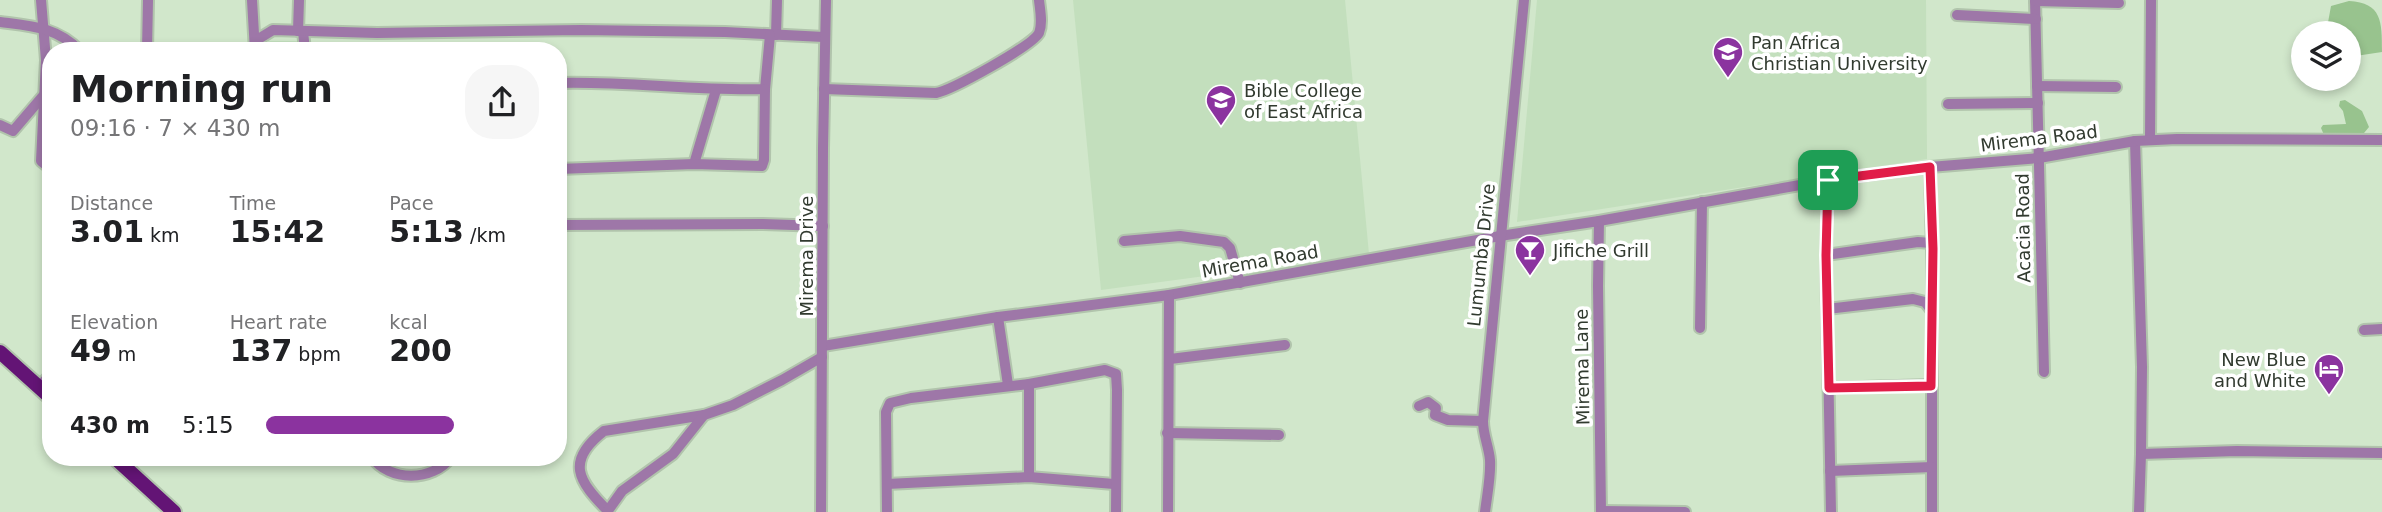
<!DOCTYPE html>
<html lang="en">
<head>
<meta charset="utf-8">
<style>
  body { margin:0; font-family:"DejaVu Sans",sans-serif; background:#f6f6f6; color:#202124; height:100vh; display:flex; flex-direction:column; font-size:26px; white-space:nowrap }
  * { box-sizing:border-box; margin:0 }
  p { font-size:23px; color:#757577 }
  .icon { flex:none; width:38px; height:38px; fill:none; stroke:currentColor; stroke-width:2; stroke-linecap:round; stroke-linejoin:round }
  .map { position:relative; flex:1; overflow:hidden }
  .side { position:absolute; left:42px; top:42px; width:525px; height:424px; display:flex; flex-direction:column; background:#fff; border-radius:28px; box-shadow:0 4px 10px #0003 }
  .side>* { flex:none }
  .tools { position:absolute; left:2291px; top:21px; display:grid; gap:14px }
  .tools a { display:grid; place-items:center; width:70px; height:70px; border-radius:50%; background:#fff; box-shadow:0 4px 10px #0003; font-size:35px }
  .pin { position:absolute; display:grid; place-items:center; width:60px; height:60px; color:#fff; margin:-30px; border-radius:14px; box-shadow:0 4px 10px #0006 }
  .round { display:grid; place-items:center; flex:none; width:74px; height:74px; border-radius:28px; background:#f6f6f6 }
  .overview { display:flex; align-items:center; justify-content:space-between; height:119px; padding:0 28px }
  h1 { font-size:38px; font-weight:600; line-height:52px }
  .metrics { display:grid; grid-template-columns:repeat(3,1fr); gap:10px; height:119px; padding:7px 28px }
  .metrics div { display:grid; align-content:center }
  .metrics b { font-size:30px; font-weight:600 }
  .metrics small { font-size:19px; font-weight:400 }
  .metrics p { font-size:19px }
  ul { padding:0 28px; list-style:none; font-size:23px }
  li { display:grid; grid-template-columns:112px 84px 1fr; align-items:center; height:52px }
  li i { height:18px; border-radius:9px; background:#8b339f }
  .map>svg:first-child { display:block }
  .built { fill:#c3dfbd }
  .green { fill:#98c38e }
  .lines { fill:none; stroke-linecap:round; stroke-linejoin:round }
  .minor-casing { stroke:#b1c4ac; stroke-width:14 }
  .major-casing { stroke:#b1c4ac; stroke-width:18 }
  .minor { stroke:#9e77a8; stroke-width:10 }
  .major { stroke:#631475; stroke-width:14 }
  .route-casing { stroke:#fff; stroke-width:14 }
  .route { stroke:#e11d48; stroke-width:9 }
  .labels { text-anchor:middle; dominant-baseline:central; stroke-width:7; stroke-linejoin:round; paint-order:stroke }
  .poi-label { font-size:18px; fill:#313a2f; stroke:#fff; text-anchor:start }
  .street-label { font-size:18px; fill:#313a2f; stroke:#fff }
</style>
</head>
<body>
<div class="map">
<svg width="2382" height="512" viewBox="0 0 2382 512">
  <rect width="100%" height="100%" fill="#d1e7cb"/>
  <g class="built">
    <polygon points="1073,0 1345,0 1369,254 1101,290"/>
    <polygon points="1537,0 1926,0 1927,159 1517,222"/>
    <polygon points="268,41 298,41 299,51 268,51"/>
  </g>
  <g class="green">
    <path d="M 2349,1 C 2382,3 2382,21 2382,52 L 2349,57 L 2348,33 L 2321,33 L 2327,28 L 2331,6 Z"/>
    <polygon points="2345,100 2362,111 2369,127 2364,133 2324,135 2321,128 2323,125 2346,124 2343,111 2339,106 2340,101"/>
  </g>
  <g class="lines">
    <g class="minor-casing">
      <g id="minor">
        <polyline points="41,0 46,60 41,161 51,169"/>
        <polyline points="252,0 255,51"/>
        <polyline points="2035,0 2044,372"/>
        <polyline points="2035,1 2119,3"/>
        <polyline points="1957,15 2036,19"/>
        <path d="M 0,22 C 31,26 57,27 80,51"/>
        <polyline points="298,31 299,0"/>
        <polyline points="303,31 305,51"/>
        <polyline points="776,35 777,0"/>
        <polyline points="255,41 273,30 377,33 581,30 725,32 824,37"/>
        <polyline points="147,51 148,0"/>
        <path d="M 558,83 C 627,81 695,91 765,89 L 770,35"/>
        <polyline points="2037,86 2116,87"/>
        <path d="M 824,89 L 936,93 C 952,90 1032,46 1039,33 C 1043,23 1040,10 1039,0"/>
        <polyline points="1948,104 2038,103"/>
        <polyline points="0,125 13,131 43,96"/>
        <polyline points="2150,140 2151,0"/>
        <polyline points="2135,141 2142,367 2141,454 2237,451 2382,453"/>
        <polyline points="694,164 716,90"/>
        <polyline points="1930,167 1932,249 1932,512"/>
        <polyline points="558,169 694,164 762,166 764,160 765,89"/>
        <polyline points="1828,180 1826,255 1831,512"/>
        <polyline points="1599,221 1598,286 1601,512"/>
        <polyline points="558,225 763,224 823,226"/>
        <polyline points="1124,241 1180,236 1224,242 1230,248 1240,283"/>
        <polyline points="1826,255 1918,242 1931,243"/>
        <polyline points="1827,309 1913,299 1925,302 1932,311"/>
        <polyline points="998,317 1008,385"/>
        <polyline points="1700,328 1702,202"/>
        <polyline points="2364,330 2382,329"/>
        <polyline points="823,346 998,317 1169,295 1500,236 1599,221 1828,180 1930,167 2039,158 2135,141 2177,139 2382,140"/>
        <polyline points="1170,359 1285,345"/>
        <polyline points="1029,384 1029,477"/>
        <polyline points="39,387 51,374"/>
        <polyline points="1829,388 1931,385"/>
        <polyline points="1419,406 1428,402 1436,408 1435,415 1448,420 1483,421"/>
        <polyline points="1167,433 1279,435"/>
        <path d="M 372,457 C 389,482 433,482 451,457"/>
        <polyline points="1830,471 1932,467"/>
        <polyline points="887,484 1029,477 1114,484"/>
        <path d="M 608,511 C 578,481 565,461 604,431 L 704,415"/>
        <polyline points="1601,511 1685,512"/>
        <polyline points="607,512 622,491 673,454 704,415 733,405 782,380 822,357"/>
        <polyline points="821,512 823,148 826,0"/>
        <polyline points="887,512 886,412 890,403 911,398 1029,384 1105,370 1116,374 1117,390 1116,512"/>
        <polyline points="1168,512 1169,295"/>
        <path d="M 1485,512 C 1487,495 1491,477 1490,460 C 1489,447 1483,435 1483,421 L 1524,0"/>
        <polyline points="2139,512 2141,454"/>
      </g>
    </g>
    <g class="major-casing">
      <g id="major">
        <polyline points="0,352 51,398"/>
        <polyline points="114,457 174,512"/>
      </g>
    </g>
    <use href="#minor" class="minor"/>
    <use href="#major" class="major"/>
  </g>
  <g class="lines">
    <g class="route-casing">
      <polygon id="route" points="1930,167 1933,249 1931,386 1829,388 1826,255 1828,180"/>
    </g>
    <use href="#route" class="route"/>
  </g>
  <defs>
    <g id="university-pin" transform="scale(1.575)"><path d="M0 17L-7.5 6A9.5 9.5 0 1 1 7.5 6Z" fill="#8b339f" stroke="#fff"/><path d="M0-5L7-2L0 1L-7-2ZM-4 1L0 2.5L4 1V4Q0 6-4 4Z" fill="#fff"/></g>
    <g id="bar-pin" transform="scale(1.575)"><path d="M0 17L-7.5 6A9.5 9.5 0 1 1 7.5 6Z" fill="#8b339f" stroke="#fff"/><path d="M-6-5H6L.8 .8V4.5H3.5V6h-7V4.5H-.8V.8Z" fill="#fff"/></g>
    <g id="hotel-pin" transform="scale(1.575)"><path d="M0 17L-7.5 6A9.5 9.5 0 1 1 7.5 6Z" fill="#8b339f" stroke="#fff"/><path d="M-6-4.5h1.5V1H6V5H4.5V3h-9V5H-6ZM-4 0a1.8 1.8 0 1 1 3.6 0ZM.5 0V-2.5h3Q6-2.5 6 0Z" fill="#fff"/></g>
  </defs>
  <g fill-rule="evenodd">
    <use href="#university-pin" x="1728" y="52"/>
    <use href="#university-pin" x="1221" y="100"/>
    <use href="#bar-pin" x="1530" y="250"/>
    <use href="#hotel-pin" x="2329" y="369"/>
  </g>
  <g class="labels">
    <g class="poi-label">
      <text x="1751" y="42">Pan Africa<tspan x="1751" dy="21">Christian University</tspan></text>
      <text x="1244" y="90">Bible College<tspan x="1244" dy="21">of East Africa</tspan></text>
      <text x="1553" y="250">Jifiche Grill</text>
      <text x="2306" y="359" text-anchor="end">New Blue<tspan x="2306" dy="21">and White</tspan></text>
    </g>
    <g class="street-label">
      <text transform="translate(2039 138) rotate(-7)">Mirema Road</text>
      <text transform="translate(2023 228) rotate(-91)">Acacia Road</text>
      <text transform="translate(1481 255) rotate(-84)">Lumumba Drive</text>
      <text transform="translate(806 256) rotate(-90)">Mirema Drive</text>
      <text transform="translate(1260 261) rotate(-10)">Mirema Road</text>
      <text transform="translate(1582 367) rotate(-91)">Mirema Lane</text>
    </g>
  </g>
</svg>
<div class="tools">
<a><svg class="icon" aria-label="layers" viewBox="0 0 24 24"><path d="M12 4l9 5-9 5-9-5zM3 14l9 5 9-5"/></svg></a>
</div>
<div class="pin" style="left:1828px;top:180px;background:#1e9e55"><svg class="icon" aria-label="arrive" viewBox="0 0 24 24"><path d="M6 21V4h12l-3 4 3 4H6"/></svg></div>
<section class="side">
<div class="overview"><div><h1>Morning run</h1><p>09:16 · 7 × 430 m</p></div><a class="round"><svg class="icon" aria-label="share" viewBox="0 0 24 24"><path d="M12 15V3M7 8l5-5 5 5M5 13v7h14v-7"/></svg></a></div>
<div class="metrics">
<div><p>Distance</p><b>3.01<small> km</small></b></div>
<div><p>Time</p><b>15:42</b></div>
<div><p>Pace</p><b>5:13<small> /km</small></b></div>
</div>
<div class="metrics">
<div><p>Elevation</p><b>49<small> m</small></b></div>
<div><p>Heart rate</p><b>137<small> bpm</small></b></div>
<div><p>kcal</p><b>200</b></div>
</div>
<ul>
<li><b>430 m</b>5:15<i style="width:69%"></i></li>
</ul>
</section>
</div>
</body>
</html>
